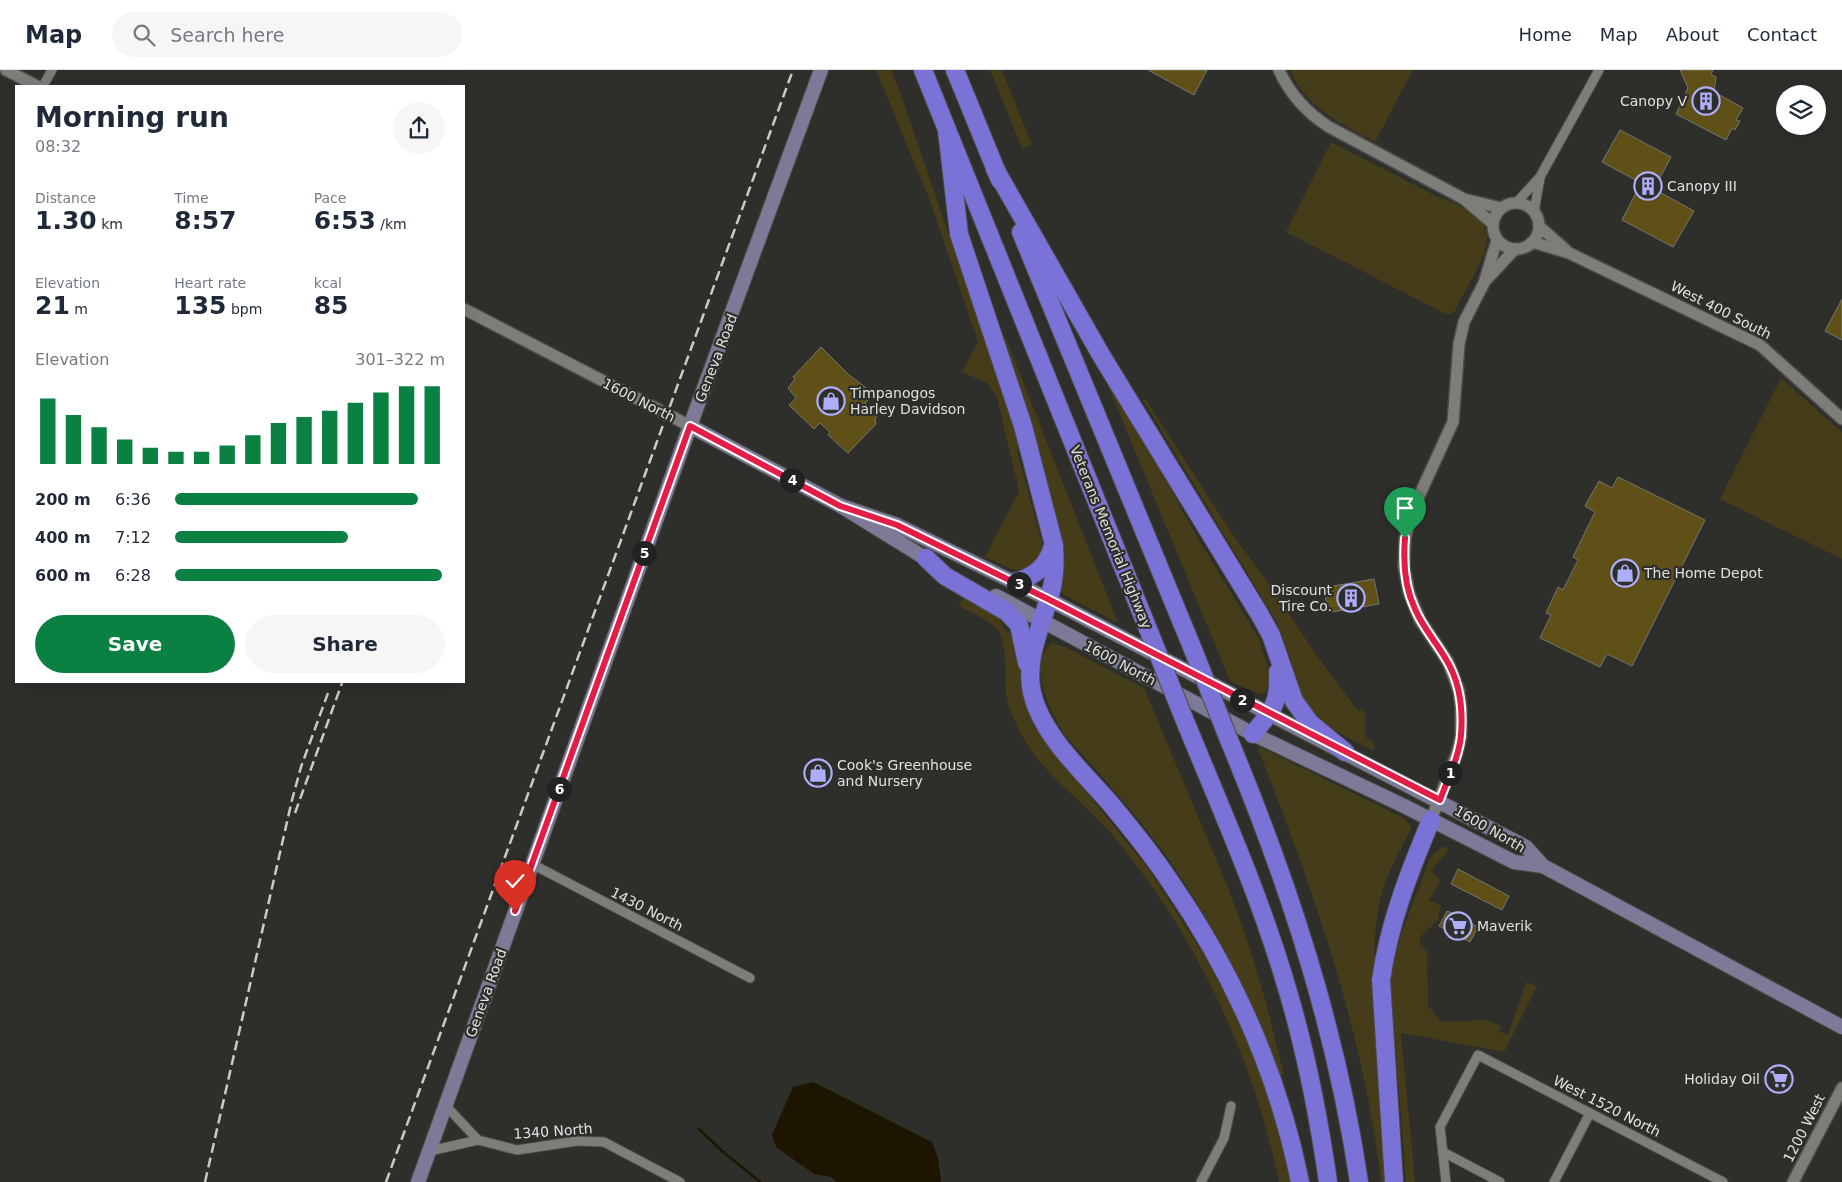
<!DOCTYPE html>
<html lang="en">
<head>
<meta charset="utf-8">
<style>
  body { margin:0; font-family:"DejaVu Sans",sans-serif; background:#f6f6f7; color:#1f2937; height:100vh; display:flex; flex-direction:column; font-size:19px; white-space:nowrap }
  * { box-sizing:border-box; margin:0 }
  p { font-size:16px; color:#747a83 }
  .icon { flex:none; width:28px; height:28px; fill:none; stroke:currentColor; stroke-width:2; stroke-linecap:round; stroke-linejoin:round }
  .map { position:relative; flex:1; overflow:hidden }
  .sheet { position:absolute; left:15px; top:15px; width:450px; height:598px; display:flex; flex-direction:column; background:#fff; border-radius:0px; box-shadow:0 5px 20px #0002 }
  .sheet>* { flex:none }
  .controls { position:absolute; left:1776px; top:15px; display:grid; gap:10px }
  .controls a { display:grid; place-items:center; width:50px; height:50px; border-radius:50%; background:#fff; box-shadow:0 5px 20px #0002; font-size:25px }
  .pin { position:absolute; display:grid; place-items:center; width:42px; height:42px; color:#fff; margin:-51px -21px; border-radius:50% 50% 50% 0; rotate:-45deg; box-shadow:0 0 5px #0007 }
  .pin .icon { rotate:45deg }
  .km { position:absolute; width:25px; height:25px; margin:-12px; border-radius:50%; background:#222; color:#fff; font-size:14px; line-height:25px; text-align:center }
  .round { display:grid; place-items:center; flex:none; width:52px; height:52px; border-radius:26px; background:#f6f6f7 }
  .head { display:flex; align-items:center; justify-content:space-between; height:85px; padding:0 20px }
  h1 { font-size:28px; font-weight:600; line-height:38px }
  .stats { display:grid; grid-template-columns:repeat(3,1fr); gap:8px; height:85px; padding:5px 20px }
  .stats div { display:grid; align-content:center }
  .stats b { font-size:25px; font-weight:600 }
  .stats small { font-size:14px; font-weight:400 }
  .stats p { font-size:14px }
  .chart { height:140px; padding:10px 20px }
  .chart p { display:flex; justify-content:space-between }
  .chart svg { width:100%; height:90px; margin-top:5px; stroke:#0b8043; stroke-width:6 }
  .cta { display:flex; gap:10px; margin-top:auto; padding:10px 20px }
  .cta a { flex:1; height:58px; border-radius:30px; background:#0b8043; color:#fff; font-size:20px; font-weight:600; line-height:58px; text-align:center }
  .cta a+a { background:#f6f6f7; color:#1f2937 }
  ul { padding:0 20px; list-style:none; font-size:16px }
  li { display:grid; grid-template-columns:80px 60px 1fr; align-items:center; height:38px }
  li i { height:12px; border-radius:6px; background:#0b8043 }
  header { display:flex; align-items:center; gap:30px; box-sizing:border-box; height:70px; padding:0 25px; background:#fff; border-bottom:1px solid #e0e1e3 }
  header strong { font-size:24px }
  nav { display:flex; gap:28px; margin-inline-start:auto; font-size:18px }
  .search { width:350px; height:45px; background:#f6f6f7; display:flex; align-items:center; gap:12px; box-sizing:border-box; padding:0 18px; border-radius:28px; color:#747a83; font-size:19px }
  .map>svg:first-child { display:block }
  .green { fill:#453c1a }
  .water { fill:#1d1500 }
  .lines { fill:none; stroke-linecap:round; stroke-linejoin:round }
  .stream { stroke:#1d1500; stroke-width:2.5 }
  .building { fill:#5f5017; stroke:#767572 }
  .minor-casing { stroke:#4b4b49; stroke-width:11 }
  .tertiary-casing { stroke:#4b4b49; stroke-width:14 }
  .secondary-casing { stroke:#4b4b49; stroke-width:16 }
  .motorway-casing { stroke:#4b4b49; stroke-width:20 }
  .minor { stroke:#7d7d7a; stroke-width:9 }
  .tertiary { stroke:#7d7d7a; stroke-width:11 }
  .secondary { stroke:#7c7a96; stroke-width:14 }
  .motorway { stroke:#7a72d6; stroke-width:18 }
  .rail { stroke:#cbcac9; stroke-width:2.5; stroke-dasharray:10 5; stroke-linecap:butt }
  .motorway-bridge-casing { stroke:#4b4b49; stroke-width:20; stroke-linecap:butt }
  .motorway-bridge { stroke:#7a72d6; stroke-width:18 }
  .route-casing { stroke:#fff; stroke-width:10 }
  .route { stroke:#e11d48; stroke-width:6 }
  .labels { text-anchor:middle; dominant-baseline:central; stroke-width:4.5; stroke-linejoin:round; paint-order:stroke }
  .poi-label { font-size:14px; fill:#e1e0df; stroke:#2e2e2b; text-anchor:start }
  .street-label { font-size:14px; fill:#e1e0df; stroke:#2e2e2b }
</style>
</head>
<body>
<header>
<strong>Map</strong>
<div class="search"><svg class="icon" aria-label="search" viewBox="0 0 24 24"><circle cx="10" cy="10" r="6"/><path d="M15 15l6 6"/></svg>Search here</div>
<nav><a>Home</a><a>Map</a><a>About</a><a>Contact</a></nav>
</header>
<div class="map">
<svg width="1842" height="1112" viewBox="0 0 1842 1112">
  <rect width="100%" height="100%" fill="#2e2e2b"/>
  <g class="green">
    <polygon points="876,0 891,0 902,27 1020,375 1017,381 1044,480 1042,490 1025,501 1011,499 985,487 1019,421 997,328 987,313 962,302 978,272 930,131"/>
    <polygon points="990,0 1002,0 1032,75 1022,78"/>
    <path d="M 1290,0 L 1413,0 L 1375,72 C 1340,53 1306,38 1290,0 Z"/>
    <path d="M 1331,72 L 1436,126 C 1519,155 1482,184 1455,241 L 1451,244 L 1444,243 L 1286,162 Z"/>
    <polygon points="1006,268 1118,553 1064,525 1059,520 1065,482 1061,461 1002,269"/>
    <polygon points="1103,304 1130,345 1193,460 1259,569 1271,608 1266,622 1261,625 1230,611"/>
    <polygon points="1781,308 1842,362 1842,489 1720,429"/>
    <polygon points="1143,330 1146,330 1233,465 1274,521 1315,583 1358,641 1362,638 1365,645 1365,666 1375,675 1373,681 1323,654 1312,644 1296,617 1291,591 1278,554"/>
    <path d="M 964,526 L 999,545 C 1002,558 1007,564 1020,569 L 1021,620 L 1034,657 L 1150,801 L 1202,882 L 1236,944 L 1257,992 L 1271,1029 L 1292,1112 L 1279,1112 C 1253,987 1197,867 1115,768 C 1088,735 1047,708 1025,671 C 1019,660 1010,643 1007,630 C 1003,611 1010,570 995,557 C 985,549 971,542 959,536 Z"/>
    <path d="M 1052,573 L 1065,577 L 1144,618 L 1229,820 L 1245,864 L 1267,936 L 1284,1005 L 1279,1005 C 1252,936 1221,868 1180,806 C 1147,756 1105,710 1065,665 C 1052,645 1025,593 1052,573 Z"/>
    <path d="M 1257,676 L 1404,748 L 1412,757 C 1402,777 1390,797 1383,819 C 1375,847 1374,877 1374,906 C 1373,975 1382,1043 1388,1112 L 1381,1112 C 1364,961 1312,817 1257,676 Z"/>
    <path d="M 1445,776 L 1449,779 L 1431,801 L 1441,810 L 1429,830 L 1441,836 L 1438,850 C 1431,858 1419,863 1420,875 L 1427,881 L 1428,936 L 1442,952 L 1485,950 L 1501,956 L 1500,962 L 1508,965 L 1526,912 L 1537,916 L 1504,982 L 1401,963 L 1415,1112 L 1406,1112 L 1399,1021 L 1389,932 L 1390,907 L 1400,867 L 1430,788 L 1435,782 Z"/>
  </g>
  <polygon class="water" points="813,1012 932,1072 938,1088 941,1112 837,1112 831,1107 814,1104 776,1077 772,1065 793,1017"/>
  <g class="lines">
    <polyline class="stream" points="699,1059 722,1081 760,1112"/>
  </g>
  <g class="building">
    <polygon points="1148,0 1207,0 1194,25"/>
    <polygon points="1680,0 1713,0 1711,4 1716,7 1714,22 1743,38 1736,50 1740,51 1735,60 1732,58 1726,70 1676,44 1688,18"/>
    <polygon points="1620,60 1671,87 1654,119 1694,141 1673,177 1622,150 1641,113 1602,92"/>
    <polygon points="1842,229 1842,270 1825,261"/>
    <polygon points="821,277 849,305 874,324 865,333 878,345 875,349 876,354 848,383 828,365 830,362 820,353 814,359 789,335 796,328 788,318 795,309 793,307"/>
    <polygon points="1618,407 1705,450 1632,596 1607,584 1600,597 1540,568 1551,545 1546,543 1558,517 1563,520 1578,490 1573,487 1595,442 1585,436 1599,411 1612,418"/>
    <polygon points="1374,509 1379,534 1332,542 1331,537 1328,537 1324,522 1329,521 1328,517"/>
    <polygon points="1458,799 1509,826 1502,840 1451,814"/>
    <polygon points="1447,841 1460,847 1461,845 1469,849 1468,852 1478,857 1470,872 1439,856"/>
  </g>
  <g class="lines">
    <g class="minor-casing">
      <g id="minor">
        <polyline points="43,16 52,0"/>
        <polyline points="1516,133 1540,107 1599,0"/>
        <polyline points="1534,142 1540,108"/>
        <polyline points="532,794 750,908"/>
        <polyline points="446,1036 478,1070 517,1080 577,1071 604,1072 680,1112"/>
        <polyline points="430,1081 478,1070"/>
        <polyline points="1443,1082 1500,1112"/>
        <polyline points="1201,1112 1224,1068 1231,1036"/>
        <polyline points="1446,1112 1440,1057 1478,985 1723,1112"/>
        <polyline points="1554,1112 1590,1043"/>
      </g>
    </g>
    <g class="tertiary-casing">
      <g id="tertiary">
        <polyline points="6,0 37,16"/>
        <path d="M 1279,0 C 1290,25 1306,42 1329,57 L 1464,129 L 1492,153"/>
        <polyline points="1468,130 1501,138"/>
        <circle cx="1516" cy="156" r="23"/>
        <polyline points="1539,156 1566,180"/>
        <polyline points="1532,172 1569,183 1760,275 1842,349"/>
        <polyline points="1487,209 1515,179"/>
        <polyline points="464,239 690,356"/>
        <polyline points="1431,750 1457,683 1461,667 1461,637 1459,621 1448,592 1420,550 1409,523 1404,497 1405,468 1414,437 1453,352 1459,274 1464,252 1484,213 1497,170"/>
        <polyline points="1793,1112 1842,1018"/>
      </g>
    </g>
    <g class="secondary-casing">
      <g id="secondary">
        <polyline points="690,356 841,436 933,493"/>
        <polyline points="841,436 897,455 1048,529 1526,777 1543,796 1842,957"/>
        <polyline points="996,526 1253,664 1404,736 1514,792 1543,796"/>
        <polyline points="418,1112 690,356 821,0"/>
      </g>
    </g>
    <g class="motorway-casing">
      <g id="motorway">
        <polyline points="923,0 1148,559"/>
        <polyline points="955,0 1000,110"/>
        <path d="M 947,61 L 959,164 L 1023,356 L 1054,475 C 1055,489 1055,503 1052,517 C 1044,551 1024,587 1032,623 C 1042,665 1081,700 1109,732 C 1130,757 1151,783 1169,810 C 1232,901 1278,1003 1300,1112"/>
        <polyline points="995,99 1101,285 1260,545 1271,565 1294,631 1310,653 1345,682"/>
        <polyline points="1021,162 1194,582"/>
        <polyline points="926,488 945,506 1007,542 1019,555 1027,593"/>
        <path d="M 1015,512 C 1035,507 1047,496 1053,476"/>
        <path d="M 1183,646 C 1218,732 1256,816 1283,905 C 1304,972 1318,1042 1328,1112"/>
        <path d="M 1253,664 C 1272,641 1280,633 1278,602"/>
        <path d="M 1229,670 C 1289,814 1336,958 1359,1112"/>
        <path d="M 1394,1112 L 1381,910 C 1389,853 1409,803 1431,750"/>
      </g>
    </g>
    <use href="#minor" class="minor"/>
    <use href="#tertiary" class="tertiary"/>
    <use href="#secondary" class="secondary"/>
    <use href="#motorway" class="motorway"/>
    <g class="rail">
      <polyline points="295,743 342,613"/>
      <polyline points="205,1112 292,730 301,697 328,623"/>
      <polyline points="386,1112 793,0"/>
    </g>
    <g class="motorway-bridge-casing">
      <g id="motorway-bridge">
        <polyline points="1148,559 1183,646"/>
        <polyline points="1194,582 1229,670"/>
      </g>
    </g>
    <use href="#motorway-bridge" class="motorway-bridge"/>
  </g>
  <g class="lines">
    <g class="route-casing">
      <path id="route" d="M 515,841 L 690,356 L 840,436 L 897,455 L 1048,529 L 1440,730 C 1447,710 1459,688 1461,665 C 1463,640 1460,613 1447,591 C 1437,573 1423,558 1415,539 C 1404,516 1403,492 1405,468"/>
    </g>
    <use href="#route" class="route"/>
  </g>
  <defs>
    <g id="building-ring" transform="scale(1.4375)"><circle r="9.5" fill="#2e2e2b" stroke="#afaefa" stroke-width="1.5"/><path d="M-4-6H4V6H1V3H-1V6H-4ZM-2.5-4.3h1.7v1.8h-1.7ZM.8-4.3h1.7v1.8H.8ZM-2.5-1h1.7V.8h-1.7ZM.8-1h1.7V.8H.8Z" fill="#afaefa"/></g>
    <g id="shop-ring" transform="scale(1.4375)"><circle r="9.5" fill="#2e2e2b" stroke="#afaefa" stroke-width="1.5"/><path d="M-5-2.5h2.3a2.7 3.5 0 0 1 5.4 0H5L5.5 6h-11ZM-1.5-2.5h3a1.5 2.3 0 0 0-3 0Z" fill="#afaefa"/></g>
    <g id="supermarket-ring" transform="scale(1.4375)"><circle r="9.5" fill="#2e2e2b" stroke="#afaefa" stroke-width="1.5"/><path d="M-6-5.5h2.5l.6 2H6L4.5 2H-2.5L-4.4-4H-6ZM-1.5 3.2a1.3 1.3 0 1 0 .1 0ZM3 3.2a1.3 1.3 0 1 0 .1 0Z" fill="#afaefa"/></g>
  </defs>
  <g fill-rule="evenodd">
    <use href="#building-ring" x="1706" y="31"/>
    <use href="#building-ring" x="1648" y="116"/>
    <use href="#shop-ring" x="831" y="331"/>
    <use href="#shop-ring" x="1625" y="503"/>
    <use href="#building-ring" x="1351" y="528"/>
    <use href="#shop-ring" x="818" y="703"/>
    <use href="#supermarket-ring" x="1458" y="856"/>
    <use href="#supermarket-ring" x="1779" y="1009"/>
  </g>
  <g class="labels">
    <g class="poi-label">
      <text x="1687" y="31" text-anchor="end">Canopy V</text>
      <text x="1667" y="116">Canopy III</text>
      <text x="850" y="323">Timpanogos<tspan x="850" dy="16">Harley Davidson</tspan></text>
      <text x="1644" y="503">The Home Depot</text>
      <text x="1332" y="520" text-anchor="end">Discount<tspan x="1332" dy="16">Tire Co.</tspan></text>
      <text x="837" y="695">Cook's Greenhouse<tspan x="837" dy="16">and Nursery</tspan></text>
      <text x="1477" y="856">Maverik</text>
      <text x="1760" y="1009" text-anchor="end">Holiday Oil</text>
    </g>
    <g class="street-label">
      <text transform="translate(1721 240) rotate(27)">West 400 South</text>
      <text transform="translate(716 288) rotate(-69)">Geneva Road</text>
      <text transform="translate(639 330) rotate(27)">1600 North</text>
      <text transform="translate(1111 467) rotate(68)">Veterans Memorial Highway</text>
      <text transform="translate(1120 593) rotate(28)">1600 North</text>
      <text transform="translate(1490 759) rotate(30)">1600 North</text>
      <text transform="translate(647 839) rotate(27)">1430 North</text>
      <text transform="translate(486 923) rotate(-70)">Geneva Road</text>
      <text transform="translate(1607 1036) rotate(27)">West 1520 North</text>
      <text transform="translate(1804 1058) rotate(-63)">1200 West</text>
      <text transform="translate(553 1061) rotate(-4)">1340 North</text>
    </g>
  </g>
</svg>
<div class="controls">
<a><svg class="icon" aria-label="layers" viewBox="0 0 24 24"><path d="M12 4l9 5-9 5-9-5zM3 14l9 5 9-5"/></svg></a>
</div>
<div class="pin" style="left:1405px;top:468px;background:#1e9e55"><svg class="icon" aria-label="arrive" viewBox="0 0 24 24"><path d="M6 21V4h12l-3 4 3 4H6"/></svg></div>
<div class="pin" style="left:515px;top:841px;background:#d93025"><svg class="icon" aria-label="check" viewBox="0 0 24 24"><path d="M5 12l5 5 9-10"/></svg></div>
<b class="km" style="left:1450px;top:703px">1</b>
<b class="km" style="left:1242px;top:630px">2</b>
<b class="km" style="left:1019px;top:514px">3</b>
<b class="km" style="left:792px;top:410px">4</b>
<b class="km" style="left:644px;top:483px">5</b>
<b class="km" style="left:559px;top:719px">6</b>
<section class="sheet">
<div class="head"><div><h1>Morning run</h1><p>08:32</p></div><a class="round"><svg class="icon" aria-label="share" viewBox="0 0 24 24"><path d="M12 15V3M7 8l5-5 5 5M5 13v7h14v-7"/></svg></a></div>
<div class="stats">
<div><p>Distance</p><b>1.30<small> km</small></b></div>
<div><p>Time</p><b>8:57</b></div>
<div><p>Pace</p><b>6:53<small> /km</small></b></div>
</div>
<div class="stats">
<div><p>Elevation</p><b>21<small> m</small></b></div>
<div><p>Heart rate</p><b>135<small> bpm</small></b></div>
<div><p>kcal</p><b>85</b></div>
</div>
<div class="chart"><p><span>Elevation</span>301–322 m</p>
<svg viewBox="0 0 160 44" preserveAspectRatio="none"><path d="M5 44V12M15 44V20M25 44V26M35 44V32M45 44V36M55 44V38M65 44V38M75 44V35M85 44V30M95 44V24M105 44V21M115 44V18M125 44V14M135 44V9M145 44V6M155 44V6"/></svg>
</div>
<ul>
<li><b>200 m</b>6:36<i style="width:90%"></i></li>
<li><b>400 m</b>7:12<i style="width:64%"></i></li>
<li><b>600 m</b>6:28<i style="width:99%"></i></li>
</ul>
<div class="cta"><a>Save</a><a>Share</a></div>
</section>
</div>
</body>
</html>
